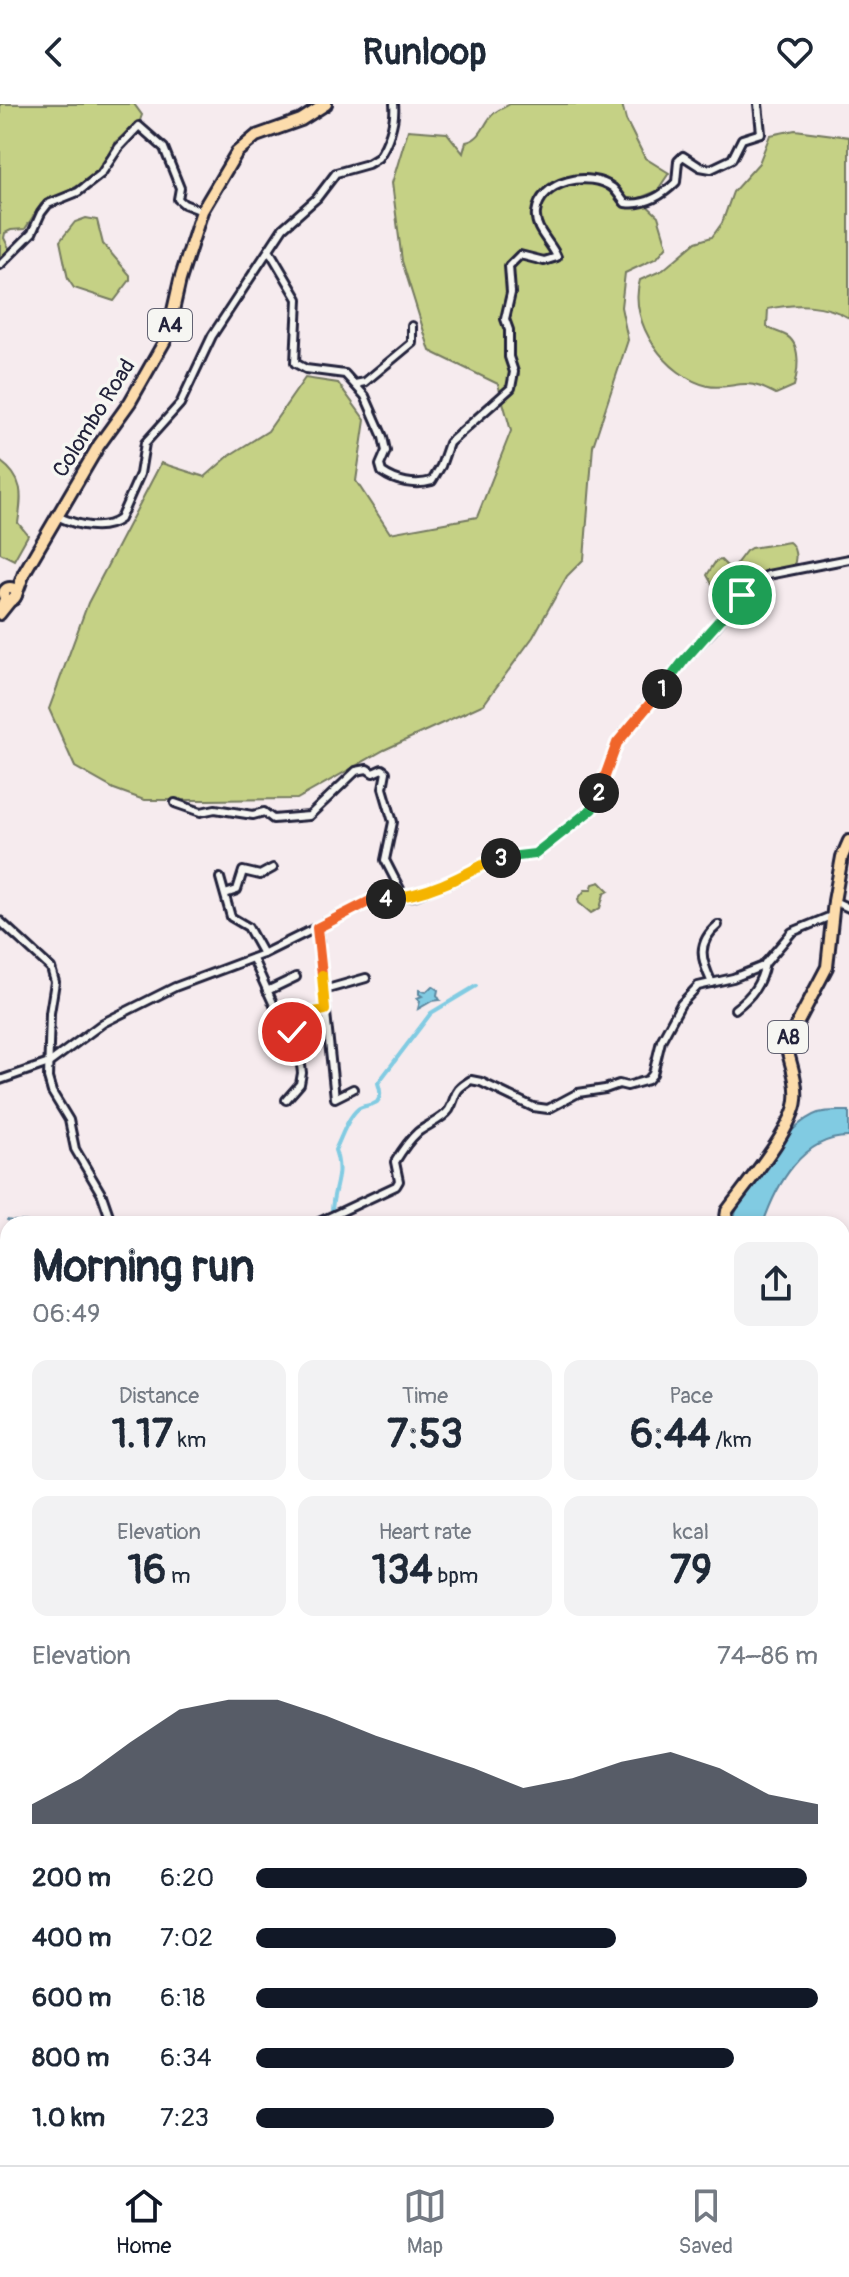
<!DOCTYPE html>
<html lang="en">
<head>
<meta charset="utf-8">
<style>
  body { margin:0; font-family:Pangolin,sans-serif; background:#f2f2f3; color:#1f2937; height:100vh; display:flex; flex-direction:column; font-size:30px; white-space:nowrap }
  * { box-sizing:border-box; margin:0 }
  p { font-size:26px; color:#747a83 }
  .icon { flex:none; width:44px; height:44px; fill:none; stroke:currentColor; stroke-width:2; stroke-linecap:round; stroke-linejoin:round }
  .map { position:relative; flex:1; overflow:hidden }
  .side { position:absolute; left:0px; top:1112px; width:850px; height:950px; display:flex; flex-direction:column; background:#fff; border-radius:24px 24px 0 0; box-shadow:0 4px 12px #0003 }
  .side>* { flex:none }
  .pin { position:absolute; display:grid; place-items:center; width:68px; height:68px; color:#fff; margin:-34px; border:4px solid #fff; border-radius:50%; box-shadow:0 2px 8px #0007 }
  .km { position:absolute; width:40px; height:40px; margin:-20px; border-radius:50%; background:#222; color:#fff; font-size:22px; line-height:40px; text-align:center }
  .round { display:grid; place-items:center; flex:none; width:84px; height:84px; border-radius:16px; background:#f2f2f3 }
  .head { display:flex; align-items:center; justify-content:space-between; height:136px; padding:0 32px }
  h1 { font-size:44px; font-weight:700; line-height:60px }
  .metrics { display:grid; grid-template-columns:repeat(3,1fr); gap:12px; height:136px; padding:8px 32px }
  .metrics div { display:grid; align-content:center; border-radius:16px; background:#f2f2f3; text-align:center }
  .metrics b { font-size:40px; font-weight:700 }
  .metrics small { font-size:22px; font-weight:400 }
  .metrics p { font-size:22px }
  .chart { height:224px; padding:16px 32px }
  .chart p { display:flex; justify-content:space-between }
  .chart svg { width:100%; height:144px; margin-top:8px; fill:#111827; opacity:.7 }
  ul { padding:0 32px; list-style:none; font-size:26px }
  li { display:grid; grid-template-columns:128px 96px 1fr; align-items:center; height:60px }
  li i { height:20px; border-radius:10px; background:#111827 }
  header { display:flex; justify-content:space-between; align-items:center; height:104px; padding:0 32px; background:#fff; font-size:36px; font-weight:700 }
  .tabs { display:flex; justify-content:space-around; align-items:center; height:112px; border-top:2px solid #e0e1e3; background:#fff; font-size:22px; color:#747a83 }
  .tabs a { display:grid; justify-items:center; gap:4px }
  .tabs .on { color:#111827 }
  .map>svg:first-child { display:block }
  .green { fill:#c5d185; stroke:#747a60; stroke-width:2 }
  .water { fill:#81cbe2; stroke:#5b879f; stroke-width:2 }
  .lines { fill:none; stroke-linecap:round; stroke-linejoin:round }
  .stream { stroke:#5b879f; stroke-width:2 }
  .canal { stroke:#81cbe2; stroke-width:4 }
  .minor-casing { stroke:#22223b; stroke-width:12 }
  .major-casing { stroke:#22223b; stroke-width:14 }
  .highway-casing { stroke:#22223b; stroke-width:16 }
  .minor { stroke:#f6f6f2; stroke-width:6 }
  .major { stroke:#fcdcac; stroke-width:8 }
  .highway { stroke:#fcdcac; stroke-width:10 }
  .split-1-casing { stroke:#fff; stroke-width:16 }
  .split-2-casing { stroke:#fff; stroke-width:16 }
  .split-3-casing { stroke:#fff; stroke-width:16 }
  .split-4-casing { stroke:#fff; stroke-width:16 }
  .split-5-casing { stroke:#fff; stroke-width:16 }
  .split-6-casing { stroke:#fff; stroke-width:16 }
  .split-1 { stroke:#22a559; stroke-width:10 }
  .split-2 { stroke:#f0652b; stroke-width:10 }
  .split-3 { stroke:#22a559; stroke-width:10 }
  .split-4 { stroke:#f5b400; stroke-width:10 }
  .split-5 { stroke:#f0652b; stroke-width:10 }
  .split-6 { stroke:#f5b400; stroke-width:10 }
  .labels { text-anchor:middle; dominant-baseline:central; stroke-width:7; stroke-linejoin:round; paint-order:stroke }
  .shield { fill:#f6f6f2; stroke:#626272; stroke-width:2 }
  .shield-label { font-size:20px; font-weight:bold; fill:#22223b }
  .street-label { font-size:22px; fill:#22223b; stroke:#f6f6f2 }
</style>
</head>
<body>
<header><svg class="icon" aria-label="back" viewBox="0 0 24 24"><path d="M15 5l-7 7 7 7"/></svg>Runloop<svg class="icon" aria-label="heart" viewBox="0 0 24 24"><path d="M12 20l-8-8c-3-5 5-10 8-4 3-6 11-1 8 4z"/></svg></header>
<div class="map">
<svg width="849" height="2061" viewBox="0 0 849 2061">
  <rect width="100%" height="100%" fill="#f6ebee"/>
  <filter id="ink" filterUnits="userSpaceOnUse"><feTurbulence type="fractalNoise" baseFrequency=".0125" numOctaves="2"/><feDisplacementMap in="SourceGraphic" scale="16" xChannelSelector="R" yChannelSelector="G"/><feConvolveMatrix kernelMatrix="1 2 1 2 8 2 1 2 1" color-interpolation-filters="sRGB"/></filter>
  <g filter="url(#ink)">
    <g class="green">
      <polygon points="0,0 134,0 142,11 139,19 114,39 101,66 86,78 41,100 25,125 11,126 5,129 4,134 9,144 6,152 0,157"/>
      <path d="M 510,0 L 622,0 L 626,16 L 645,54 L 669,69 L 657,87 L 639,94 L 658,112 L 667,142 L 657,154 L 625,169 L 621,203 L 628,236 L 593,342 L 584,455 L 567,472 L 533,533 L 484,600 L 384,646 L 297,695 L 207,696 L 144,696 L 114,685 L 75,663 L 49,605 L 88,499 L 161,359 L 205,373 L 230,351 L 268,327 L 305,274 L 338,279 L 365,316 L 356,377 L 390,429 L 477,413 L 511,327 L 498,280 L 430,247 L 402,157 L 392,79 L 408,26 L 447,29 L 463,49 L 466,38 C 482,35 483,20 493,10 C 497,6 505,3 510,0 Z"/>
      <path d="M 795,26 L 849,33 L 849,214 C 825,199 794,199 768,205 L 767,223 C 773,227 779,228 785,231 C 802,239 798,267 794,282 L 776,290 C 766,285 757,280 746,280 C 734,280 721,285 708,282 C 667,273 627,218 640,176 L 663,166 L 696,138 L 712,133 L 722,119 L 733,88 L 759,59 L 770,31 Z"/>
      <polygon points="86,114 97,116 103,140 130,171 130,176 114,197 74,184 68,175 60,137 75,118"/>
      <path d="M 0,357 C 25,375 22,392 18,419 L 28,431 L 14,456 L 0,449 Z"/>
      <path d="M 789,438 C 795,442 798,455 793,462 L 764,470 L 746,480 L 740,478 L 727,484 L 712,480 L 707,471 L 716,457 L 721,456 L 729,464 L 733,464 L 746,447 L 751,444 Z"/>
      <polygon points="600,778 609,787 604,790 600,804 591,809 579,799 578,795 585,786 591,786 593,780"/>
    </g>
    <g class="water">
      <polygon points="432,882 438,886 437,891 440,896 432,897 418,905 420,897 417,894 422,892 419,890 419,886 426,888"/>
      <path d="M 849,1007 L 849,1033 C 803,1032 776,1081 763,1120 L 732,1120 C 738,1089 787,1019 818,1009 C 828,1006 839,1007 849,1007 Z"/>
    </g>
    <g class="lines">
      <path class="stream" d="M 7,1116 C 17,1119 26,1115 35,1120"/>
      <path class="canal" d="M 335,1110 L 332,1107 C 333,1082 344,1072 335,1046 C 341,1035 347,1014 358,1005 C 363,1001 372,1002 377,998 C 382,992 380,985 378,979 L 431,909 L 476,882"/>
      <g class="minor-casing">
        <g id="minor">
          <path d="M 269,146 L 298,195 L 295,259 L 306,265 L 345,270 L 365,292 L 383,333 L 386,347 L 380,361 L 382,368 C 396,378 415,382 432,377 L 441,362 L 449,339 L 511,284 L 514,268 L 509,253 L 509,226 L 505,215 L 511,189 L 509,162 L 520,151 L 544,157 L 557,153 C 552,139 534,126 536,109 C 540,76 590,66 613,84 C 617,88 621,94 625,99 C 645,102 662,92 676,78 L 678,57 L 683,52 L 700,63 L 711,65 L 732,55 L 742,35 L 761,29 L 758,0"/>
          <polyline points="0,161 32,129 41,109 48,100 78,88 101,70 119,43 139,22 164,44 180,84 178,95 184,100 202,107"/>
          <polyline points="355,280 365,278 412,239 412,222"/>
          <path d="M 59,413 C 76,421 103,428 120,415 L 140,370 L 145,339 L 180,300 L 212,232 L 283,124 L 317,94 L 336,69 L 368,60 L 378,54 C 388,40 396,17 394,0"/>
          <polyline points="175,699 201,708 215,705 253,711 264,708 273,715 309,712 356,667 367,665 373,669 382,665 386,668 383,684 393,718 385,756 404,793"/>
          <polyline points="220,774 231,813 248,823 263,850"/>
          <polyline points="225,790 237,786 243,767 260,771 273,764"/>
          <polyline points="834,797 849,804"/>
          <polyline points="0,817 51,864 55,878 50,909 48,974 52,988 69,1016 75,1045 102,1091 112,1120"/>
          <polyline points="317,824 335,994 353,985"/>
          <polyline points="253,855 278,910 285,924 296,934 299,946 302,969 300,980 286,996"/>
          <path d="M 712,879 C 701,856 696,839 718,821"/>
          <polyline points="324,886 366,874"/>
          <polyline points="267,887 296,873"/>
          <path d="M 735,905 C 752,892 761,880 765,859"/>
          <polyline points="278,910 286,913 325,906"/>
          <polyline points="0,976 49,959 103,919 175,883 263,850 370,797 414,792 455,776 494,755 535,750 592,705 617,639 685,555 713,526 752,479 768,471 849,455"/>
          <path d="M 315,1120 L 396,1082 L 399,1077 L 395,1058 C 401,1048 409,1036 418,1028 C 427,1021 443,1015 449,1006 C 458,990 451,988 471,976 L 481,978 L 533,1003 L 548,1005 L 578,989 L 605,985 L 619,980 L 627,982 L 648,976 L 653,970 L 661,937 L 681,900 L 698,882 L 733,874 L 763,862 L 792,828 L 831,812"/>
          <polyline points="842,1385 849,1365"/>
          <polyline points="842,1397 847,1405 849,1418"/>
          <polyline points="842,1506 849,1503"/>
          <polyline points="0,1842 8,1843"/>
          <polyline points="101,2054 112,2061"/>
          <polyline points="72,2061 80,2054"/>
          <polyline points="141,2061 156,2054"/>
          <polyline points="517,2061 521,2054"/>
        </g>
      </g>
      <g class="major-casing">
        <g id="major">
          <polyline points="0,504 5,493"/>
          <polyline points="0,511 12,496"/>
        </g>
      </g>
      <g class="highway-casing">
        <g id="highway">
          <circle cx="10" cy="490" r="6"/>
          <polyline points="16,491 24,469 99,341 130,298 167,233 180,176 202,107 237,48 256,32 301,16 326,0"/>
          <path d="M 725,1120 L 727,1107 C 745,1082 794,1024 796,996 C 798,978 790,958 786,941 L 827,863 L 834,797 L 842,753 L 849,737"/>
          <polyline points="842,2044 849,2048"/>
        </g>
      </g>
      <use href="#minor" class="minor"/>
      <use href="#major" class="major"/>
      <use href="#highway" class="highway"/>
    </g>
  </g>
  <g class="lines" filter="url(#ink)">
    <g class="split-1-casing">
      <polyline id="split-1" points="662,585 685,555 742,491"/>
    </g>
    <g class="split-2-casing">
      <polyline id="split-2" points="599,689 617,639 662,585"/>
    </g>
    <g class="split-3-casing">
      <polyline id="split-3" points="501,754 535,750 592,705 599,689"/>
    </g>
    <g class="split-4-casing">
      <path id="split-4" d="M 386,795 C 427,791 459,774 494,755 L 501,754"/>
    </g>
    <g class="split-5-casing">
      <polyline id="split-5" points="322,871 317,824 370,797 386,795"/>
    </g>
    <g class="split-6-casing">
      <polyline id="split-6" points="292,928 285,924 278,910 286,913 325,906 322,871"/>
    </g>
    <use href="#split-1" class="split-1"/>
    <use href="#split-2" class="split-2"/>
    <use href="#split-3" class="split-3"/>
    <use href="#split-4" class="split-4"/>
    <use href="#split-5" class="split-5"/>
    <use href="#split-6" class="split-6"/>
  </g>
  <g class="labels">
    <g class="shield">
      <rect x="148" y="205" width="44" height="32" rx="6"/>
      <rect x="768" y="917" width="40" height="32" rx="6"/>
    </g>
    <g class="shield-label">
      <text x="170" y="221">A4</text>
      <text x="788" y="933">A8</text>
    </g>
    <g class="street-label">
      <text transform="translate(94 314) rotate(-58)">Colombo Road</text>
    </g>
  </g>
</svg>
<div class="pin" style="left:742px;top:491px;background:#1e9e55"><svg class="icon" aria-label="arrive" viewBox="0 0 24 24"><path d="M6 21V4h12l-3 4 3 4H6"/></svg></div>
<div class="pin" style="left:292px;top:928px;background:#d93025"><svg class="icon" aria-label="check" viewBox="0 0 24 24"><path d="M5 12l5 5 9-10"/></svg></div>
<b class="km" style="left:662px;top:585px">1</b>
<b class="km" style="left:599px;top:689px">2</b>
<b class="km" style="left:501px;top:754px">3</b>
<b class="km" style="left:386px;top:795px">4</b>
<section class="side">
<div class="head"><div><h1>Morning run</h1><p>06:49</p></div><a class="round"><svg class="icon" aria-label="share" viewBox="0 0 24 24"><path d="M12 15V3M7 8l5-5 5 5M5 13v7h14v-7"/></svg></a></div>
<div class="metrics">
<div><p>Distance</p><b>1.17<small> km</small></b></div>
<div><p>Time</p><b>7:53</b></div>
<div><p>Pace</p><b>6:44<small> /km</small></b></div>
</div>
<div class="metrics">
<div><p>Elevation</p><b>16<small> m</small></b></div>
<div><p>Heart rate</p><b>134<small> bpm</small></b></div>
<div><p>kcal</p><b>79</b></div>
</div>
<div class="chart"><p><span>Elevation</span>74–86 m</p>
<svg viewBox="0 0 160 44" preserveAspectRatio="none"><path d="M0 44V38L10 30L20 19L30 9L40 6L50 6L60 11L70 17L80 22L90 27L100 33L110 30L120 25L130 22L140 27L150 35L160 38V44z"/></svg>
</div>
<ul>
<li><b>200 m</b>6:20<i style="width:98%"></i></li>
<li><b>400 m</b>7:02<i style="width:64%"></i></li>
<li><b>600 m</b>6:18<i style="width:100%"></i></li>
<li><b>800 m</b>6:34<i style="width:85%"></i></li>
<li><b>1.0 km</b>7:23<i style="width:53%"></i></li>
</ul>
</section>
</div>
<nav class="tabs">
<a class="on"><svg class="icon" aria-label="home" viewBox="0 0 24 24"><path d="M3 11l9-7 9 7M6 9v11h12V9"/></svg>Home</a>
<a><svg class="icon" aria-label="map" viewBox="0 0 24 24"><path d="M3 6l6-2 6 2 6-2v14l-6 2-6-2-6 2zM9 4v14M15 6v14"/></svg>Map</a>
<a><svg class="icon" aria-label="saved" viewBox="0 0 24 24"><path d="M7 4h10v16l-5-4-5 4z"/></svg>Saved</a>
</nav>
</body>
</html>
